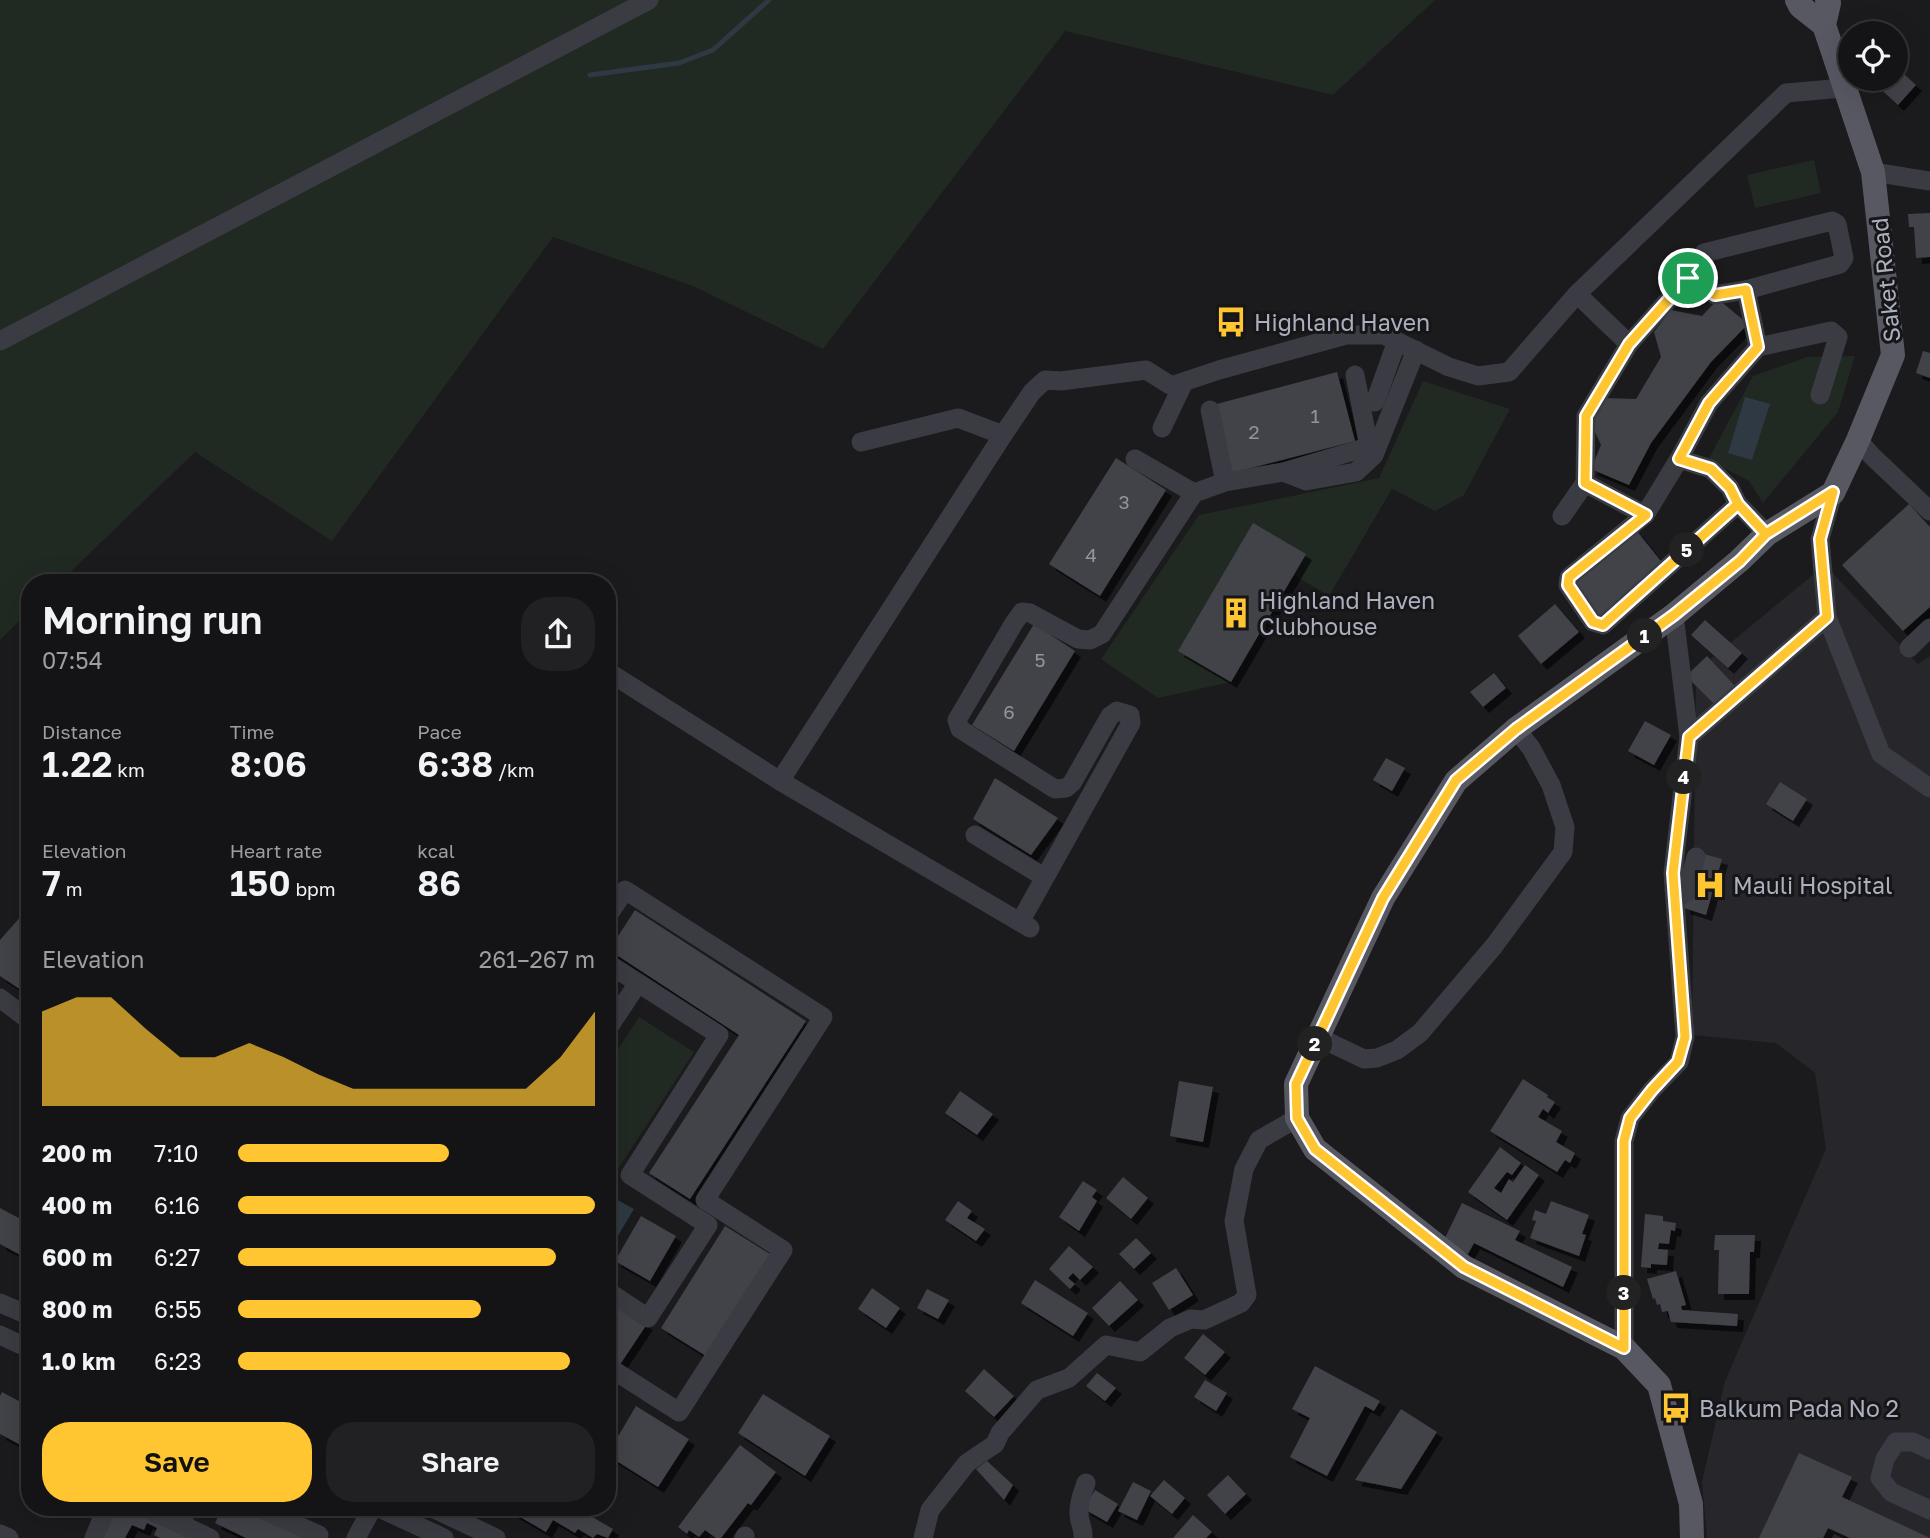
<!DOCTYPE html>
<html lang="en">
<head>
<meta charset="utf-8">
<style>
  body { margin:0; font-family:"Golos Text",sans-serif; background:#212123; color:#f1f3f6; height:100vh; display:flex; flex-direction:column; font-size:26px; white-space:nowrap }
  * { box-sizing:border-box; margin:0 }
  p { font-size:23px; color:#9d9ea1 }
  .icon { flex:none; width:38px; height:38px; fill:none; stroke:currentColor; stroke-width:2; stroke-linecap:round; stroke-linejoin:round }
  .map { position:relative; flex:1; overflow:hidden }
  .panel { position:absolute; left:21px; top:574px; width:595px; height:942px; display:flex; flex-direction:column; background:#141416; border-radius:28px; box-shadow:0 7px 28px #0002,0 0 0 2px #333335 }
  .panel>* { flex:none }
  .tools { position:absolute; left:1838px; top:21px; display:grid; gap:14px }
  .tools a { display:grid; place-items:center; width:70px; height:70px; border-radius:50%; background:#141416; box-shadow:0 7px 28px #0002,0 0 0 2px #333335; font-size:35px }
  .pin { position:absolute; display:grid; place-items:center; width:60px; height:60px; color:#fff; margin:-30px; border:4px solid #fff; border-radius:50%; box-shadow:0 2px 7px #0007 }
  .km { position:absolute; width:35px; height:35px; margin:-18px; border-radius:50%; background:#222; color:#fff; font-size:19px; line-height:35px; text-align:center }
  .round { display:grid; place-items:center; flex:none; width:74px; height:74px; border-radius:28px; background:#212123 }
  .head { display:flex; align-items:center; justify-content:space-between; height:119px; padding:0 21px }
  h1 { font-size:38px; font-weight:600; line-height:52px }
  .metrics { display:grid; grid-template-columns:repeat(3,1fr); gap:10px; height:119px; padding:7px 21px }
  .metrics div { display:grid; align-content:center }
  .metrics b { font-size:35px; font-weight:600 }
  .metrics small { font-size:19px; font-weight:400 }
  .metrics p { font-size:19px }
  .chart { height:196px; padding:14px 21px }
  .chart p { display:flex; justify-content:space-between }
  .chart svg { width:100%; height:126px; margin-top:7px; fill:#ffc631; opacity:.7 }
  .cta { display:flex; gap:14px; margin-top:auto; padding:14px 21px }
  .cta a { flex:1; height:80px; border-radius:28px; background:#ffc631; color:#111; font-size:28px; font-weight:600; line-height:80px; text-align:center }
  .cta a+a { background:#212123; color:#f1f3f6 }
  ul { padding:0 21px; list-style:none; font-size:23px }
  li { display:grid; grid-template-columns:112px 84px 1fr; align-items:center; height:52px }
  li i { height:18px; border-radius:9px; background:#ffc631 }
  .map>svg:first-child { display:block }
  .built { fill:#27262a }
  .green { fill:#202922 }
  .water { fill:#2e3943 }
  .lines { fill:none; stroke-linecap:round; stroke-linejoin:round }
  .stream { stroke:#2e3943; stroke-width:5 }
  .building { fill:#424248; filter:url(#shadow) }
  .minor { stroke:#3b3c43; stroke-width:19 }
  .major { stroke:#575862; stroke-width:24 }
  .route-casing { stroke:#fff; stroke-width:14 }
  .route { stroke:#ffc631; stroke-width:9 }
  .labels { text-anchor:middle; dominant-baseline:central; stroke-width:6; stroke-linejoin:round; paint-order:stroke }
  .number-label { font-size:19px; fill:#9294a0 }
  .street-label { font-size:23px; fill:#acb0be; stroke:#161518 }
  .poi-label { font-size:23px; fill:#acb0be; stroke:#161518; text-anchor:start }
</style>
</head>
<body>
<div class="map">
<svg width="1930" height="1538" viewBox="0 0 1930 1538">
  <defs>
    <filter id="shadow"><feDropShadow dx="6" dy="6" stdDeviation="0" flood-color="#0009"/></filter>
  </defs>
  <rect width="100%" height="100%" fill="#1b1a1d"/>
  <polygon class="built" points="1825,565 1918,664 1930,656 1930,1538 1707,1538 1702,1482 1725,1381 1826,1149 1815,1073 1776,1043 1692,1035 1696,671"/>
  <g class="green">
    <polygon points="0,0 1435,0 1333,95 1065,31 823,349 693,286 553,237 332,541 195,452 59,583 30,583 30,611 0,640"/>
    <polygon points="1814,160 1821,193 1755,208 1747,175"/>
    <polygon points="1855,356 1838,412 1763,503 1749,481 1708,460 1753,376 1807,357"/>
    <polygon points="1423,381 1510,409 1464,495 1435,511 1392,489 1329,596 1294,575 1231,682 1158,698 1101,659 1199,515 1379,478"/>
    <polygon points="639,1017 694,1052 607,1186 607,1066"/>
  </g>
  <g class="water">
    <polygon points="1745,397 1770,404 1752,460 1728,453"/>
    <polygon points="612,1197 634,1209 607,1254 607,1206"/>
  </g>
  <g class="lines">
    <polyline class="stream" points="590,75 679,63 713,50 769,0"/>
  </g>
  <g class="building">
    <polygon points="1895,66 1916,85 1898,105 1875,84 1880,79 1895,79"/>
    <polygon points="1930,213 1930,257 1916,258 1914,227 1909,227 1908,214"/>
    <polygon points="1718,299 1748,324 1711,362 1651,443 1629,485 1591,469 1601,445 1590,421 1604,398 1636,399 1661,357 1654,332 1671,310 1702,316"/>
    <polygon points="1923,351 1930,353 1930,378 1916,373"/>
    <polygon points="1337,372 1355,441 1232,473 1213,405"/>
    <polygon points="1116,458 1166,490 1100,596 1049,564"/>
    <polygon points="1909,504 1930,527 1930,607 1903,631 1842,565"/>
    <polygon points="1253,523 1306,554 1231,682 1178,651"/>
    <polygon points="1636,530 1664,565 1599,617 1571,583"/>
    <polygon points="1555,604 1579,632 1541,664 1518,636"/>
    <polygon points="1705,620 1742,653 1728,668 1691,635"/>
    <polygon points="1034,624 1075,651 1014,751 972,725"/>
    <polygon points="1707,656 1737,688 1717,707 1686,676"/>
    <polygon points="1494,673 1506,688 1483,707 1470,692"/>
    <polygon points="1645,721 1671,735 1654,765 1628,751"/>
    <polygon points="1386,758 1405,768 1392,791 1373,780"/>
    <polygon points="995,778 1058,818 1031,855 973,819"/>
    <polygon points="1780,782 1807,799 1793,821 1766,804"/>
    <polygon points="1700,853 1722,859 1706,915 1684,908"/>
    <polygon points="30,906 30,996 0,976 0,940"/>
    <polygon points="635,910 806,1021 690,1199 649,1173 739,1035 609,950"/>
    <polygon points="1523,1079 1548,1095 1547,1097 1555,1102 1548,1113 1543,1109 1538,1117 1562,1131 1556,1142 1575,1153 1570,1163 1565,1160 1557,1172 1490,1131"/>
    <polygon points="1179,1081 1213,1087 1203,1142 1170,1136"/>
    <polygon points="960,1091 993,1114 977,1135 945,1113"/>
    <polygon points="1500,1147 1521,1163 1512,1175 1507,1172 1494,1188 1501,1193 1509,1179 1513,1182 1525,1165 1539,1175 1507,1220 1468,1192"/>
    <polygon points="1123,1177 1148,1198 1131,1219 1106,1198"/>
    <polygon points="1083,1181 1097,1190 1092,1197 1097,1201 1079,1231 1059,1217"/>
    <polygon points="958,1201 972,1211 967,1218 985,1229 976,1241 945,1220"/>
    <polygon points="1551,1201 1589,1215 1582,1234 1586,1235 1579,1256 1530,1238 1536,1221 1532,1220 1535,1210 1546,1214"/>
    <polygon points="1462,1203 1520,1231 1515,1240 1572,1267 1563,1287 1474,1243 1468,1254 1443,1242"/>
    <polygon points="0,1208 30,1224 30,1250 26,1258 0,1244"/>
    <polygon points="1645,1214 1663,1216 1663,1221 1676,1223 1675,1231 1671,1230 1669,1244 1659,1243 1658,1249 1668,1250 1667,1265 1651,1264 1651,1268 1641,1267"/>
    <polygon points="641,1216 676,1236 650,1281 615,1261"/>
    <polygon points="725,1226 770,1254 706,1356 661,1328"/>
    <polygon points="1715,1235 1755,1235 1754,1252 1750,1252 1749,1294 1718,1294 1719,1250 1714,1250"/>
    <polygon points="1136,1238 1151,1253 1134,1269 1119,1254"/>
    <polygon points="1069,1246 1093,1267 1080,1280 1073,1273 1068,1278 1075,1284 1070,1289 1049,1269"/>
    <polygon points="1176,1268 1193,1295 1169,1310 1152,1283"/>
    <polygon points="1676,1271 1686,1305 1681,1306 1682,1310 1738,1314 1737,1326 1671,1322 1668,1311 1662,1312 1660,1304 1657,1305 1655,1298 1653,1299 1647,1279"/>
    <polygon points="1035,1280 1088,1313 1073,1336 1021,1303"/>
    <polygon points="1120,1281 1138,1300 1109,1326 1092,1308"/>
    <polygon points="872,1288 900,1308 886,1328 858,1309"/>
    <polygon points="927,1289 949,1300 938,1319 917,1308"/>
    <polygon points="607,1299 647,1324 619,1366 607,1358"/>
    <polygon points="1203,1334 1225,1352 1205,1375 1184,1358"/>
    <polygon points="1315,1366 1380,1401 1374,1411 1365,1406 1327,1476 1290,1457 1310,1418 1292,1409"/>
    <polygon points="984,1369 1014,1396 994,1417 965,1391"/>
    <polygon points="1097,1373 1116,1388 1105,1401 1086,1386"/>
    <polygon points="1205,1380 1227,1393 1216,1411 1194,1397"/>
    <polygon points="2,1392 30,1407 30,1450 0,1434 0,1396"/>
    <polygon points="763,1394 830,1436 805,1476 738,1433"/>
    <polygon points="636,1406 689,1439 658,1487 607,1455"/>
    <polygon points="1401,1409 1437,1432 1401,1489 1355,1480"/>
    <polygon points="740,1445 776,1472 751,1505 748,1503 721,1538 716,1538 705,1530 699,1537 689,1530 687,1534 678,1527"/>
    <polygon points="1799,1453 1852,1477 1842,1497 1930,1538 1850,1538 1828,1528 1823,1538 1759,1538"/>
    <polygon points="987,1461 1013,1485 1004,1500 976,1469"/>
    <polygon points="1228,1475 1246,1494 1225,1514 1207,1495"/>
    <polygon points="1164,1480 1185,1498 1172,1514 1150,1496"/>
    <polygon points="1133,1482 1151,1491 1137,1520 1118,1511"/>
    <polygon points="1095,1490 1118,1504 1107,1522 1084,1509"/>
    <polygon points="114,1507 127,1507 191,1538 160,1538 154,1535 157,1528 147,1523 144,1530 132,1525 125,1538 98,1538"/>
    <polygon points="227,1507 245,1507 308,1538 246,1538 215,1523 219,1515 227,1518 231,1509"/>
    <polygon points="503,1507 575,1507 613,1529 608,1538 597,1534 593,1538 578,1529 575,1533 553,1520 546,1532"/>
    <polygon points="1193,1515 1212,1532 1206,1538 1173,1538"/>
  </g>
  <g class="lines">
    <g class="minor">
      <polyline points="1873,172 1930,181"/>
      <polyline points="1688,278 1704,253 1832,221 1837,224 1844,258 1840,264 1746,290 1758,347"/>
      <polyline points="1577,294 1629,344"/>
      <polyline points="0,341 649,0"/>
      <polyline points="1375,402 1397,341"/>
      <polyline points="1210,410 1225,482"/>
      <polyline points="1162,428 1184,382"/>
      <polyline points="1858,440 1872,456 1930,511"/>
      <polyline points="861,442 958,418 1003,435"/>
      <polyline points="1135,459 1194,493"/>
      <polyline points="1679,459 1645,515 1569,577 1568,585 1593,622 1603,625 1738,504"/>
      <polyline points="1283,472 1364,448 1368,442 1355,375"/>
      <polyline points="1833,493 1820,539 1827,617 1881,754 1930,788"/>
      <polyline points="1645,515 1585,483 1586,416 1629,344 1688,278 1715,295 1746,290"/>
      <polyline points="1562,516 1585,483"/>
      <polyline points="1767,534 1738,504 1730,488 1711,469 1679,459 1709,403 1758,347 1831,331 1838,337 1820,395"/>
      <polyline points="1909,648 1930,628"/>
      <polyline points="607,671 780,781 1003,435 1032,392 1045,380 1061,381 1146,370 1170,385 1174,385 1219,370 1346,335 1384,335 1449,367 1478,376 1509,372 1577,294 1786,93 1843,88"/>
      <polyline points="1689,737 1827,617"/>
      <polyline points="780,781 1030,928"/>
      <polyline points="975,835 1044,877"/>
      <polyline points="1674,890 1686,893 1696,857"/>
      <polyline points="607,917 625,890 823,1017 705,1200 783,1250 679,1412 607,1366"/>
      <polyline points="1020,922 1131,723 1130,715 1117,711 1110,716 1072,783 1066,788 1055,789 960,729 957,720 1014,623 1022,612 1030,613 1078,639 1090,640 1102,634 1194,493 1225,482 1283,472 1306,481 1356,472 1374,455 1416,350"/>
      <polyline points="607,963 719,1035 630,1175 708,1225 648,1318 607,1291"/>
      <polyline points="0,998 30,1021"/>
      <polyline points="607,1030 638,983"/>
      <polyline points="1318,1037 1364,1059 1377,1058 1397,1050 1420,1033 1494,946 1563,852 1565,827 1551,785 1531,748 1516,729"/>
      <polyline points="0,1303 30,1316"/>
      <polyline points="0,1335 30,1349"/>
      <polyline points="1624,1348 1624,1141 1630,1118 1652,1090 1679,1062 1685,1037 1673,873 1689,737 1674,615"/>
      <polyline points="1930,1450 1913,1442 1896,1442 1885,1459 1880,1478 1891,1492 1930,1510"/>
      <polyline points="143,1507 180,1524"/>
      <polyline points="189,1507 180,1524 210,1538"/>
      <polyline points="257,1507 319,1535"/>
      <polyline points="377,1507 444,1538"/>
      <polyline points="430,1507 496,1538"/>
      <polyline points="0,1534 9,1538"/>
      <polyline points="94,1538 107,1507"/>
      <polyline points="356,1538 373,1507"/>
      <polyline points="744,1538 745,1536"/>
      <polyline points="923,1538 930,1510 967,1463 995,1444 1000,1433 1037,1390 1069,1378 1106,1345 1140,1352 1170,1328 1191,1319 1204,1320 1241,1303 1247,1295 1234,1221 1244,1169 1259,1140 1297,1118"/>
      <path d="M 1083,1538 C 1084,1528 1079,1523 1079,1514 C 1078,1503 1083,1492 1086,1483"/>
    </g>
    <g class="major">
      <polyline points="1797,0 1800,6 1824,25"/>
      <polyline points="1692,1538 1691,1504 1659,1385 1624,1348 1464,1267 1315,1149 1297,1118 1296,1084 1383,898 1456,781 1516,729 1674,615 1739,561 1767,534 1833,493 1858,440 1893,355 1873,172 1824,25 1829,3 1827,0"/>
    </g>
  </g>
  <g class="lines">
    <g class="route-casing">
      <polyline id="route" points="1688,278 1715,295 1746,290 1758,347 1709,403 1679,459 1711,469 1730,488 1738,504 1766,534 1740,561 1674,615 1516,729 1456,780 1383,898 1296,1084 1297,1118 1315,1149 1464,1267 1624,1348 1624,1141 1630,1118 1652,1090 1678,1062 1685,1037 1673,873 1689,737 1827,617 1820,539 1833,492 1766,534 1738,504 1603,625 1593,622 1568,585 1569,577 1646,515 1585,483 1586,416 1629,344 1688,278"/>
    </g>
    <use href="#route" class="route"/>
  </g>
  <defs>
    <g id="bus-bare" transform="scale(2.415)"><path d="M-5-6H5V4H4V6H2V4H-2V6H-4V4H-5ZM-3.5-4V0h7V-4ZM-3.5 1.2v1.5H-2V1.2ZM2 1.2v1.5H3.5V1.2Z" fill="#ffc631" stroke="#161518" stroke-width="2.5" paint-order="stroke"/></g>
    <g id="building-bare" transform="scale(2.415)"><path d="M-4-6H4V6H1V3H-1V6H-4ZM-2.5-4.3h1.7v1.8h-1.7ZM.8-4.3h1.7v1.8H.8ZM-2.5-1h1.7V.8h-1.7ZM.8-1h1.7V.8H.8Z" fill="#ffc631" stroke="#161518" stroke-width="2.5" paint-order="stroke"/></g>
    <g id="hospital-bare" transform="scale(2.415)"><path d="M-5-5h3v3.5h4V-5h3V5h-3V1.5h-4V5h-3Z" fill="#ffc631" stroke="#161518" stroke-width="2.5" paint-order="stroke"/></g>
  </defs>
  <g fill-rule="evenodd">
    <use href="#bus-bare" x="1231" y="322"/>
    <use href="#building-bare" x="1236" y="613"/>
    <use href="#hospital-bare" x="1710" y="885"/>
    <use href="#bus-bare" x="1676" y="1408"/>
  </g>
  <g class="labels">
    <g class="number-label">
      <text x="1315" y="415">1</text>
      <text x="1254" y="431">2</text>
      <text x="1124" y="501">3</text>
      <text x="1091" y="554">4</text>
      <text x="1040" y="659">5</text>
      <text x="1009" y="711">6</text>
    </g>
    <g class="street-label">
      <text transform="translate(1885 280) rotate(-96)">Saket Road</text>
    </g>
    <g class="poi-label">
      <text x="1254" y="322">Highland Haven</text>
      <text x="1259" y="600">Highland Haven<tspan x="1259" dy="26">Clubhouse</tspan></text>
      <text x="1733" y="885">Mauli Hospital</text>
      <text x="1699" y="1408">Balkum Pada No 2</text>
    </g>
  </g>
</svg>
<div class="tools">
<a><svg class="icon" aria-label="locate" viewBox="0 0 24 24"><circle cx="12" cy="12" r="6"/><path d="M12 2v4M12 18v4M2 12h4M18 12h4"/></svg></a>
</div>
<div class="pin" style="left:1688px;top:278px;background:#1e9e55"><svg class="icon" aria-label="arrive" viewBox="0 0 24 24"><path d="M6 21V4h12l-3 4 3 4H6"/></svg></div>
<b class="km" style="left:1645px;top:636px">1</b>
<b class="km" style="left:1315px;top:1044px">2</b>
<b class="km" style="left:1624px;top:1293px">3</b>
<b class="km" style="left:1684px;top:777px">4</b>
<b class="km" style="left:1687px;top:550px">5</b>
<section class="panel">
<div class="head"><div><h1>Morning run</h1><p>07:54</p></div><a class="round"><svg class="icon" aria-label="share" viewBox="0 0 24 24"><path d="M12 15V3M7 8l5-5 5 5M5 13v7h14v-7"/></svg></a></div>
<div class="metrics">
<div><p>Distance</p><b>1.22<small> km</small></b></div>
<div><p>Time</p><b>8:06</b></div>
<div><p>Pace</p><b>6:38<small> /km</small></b></div>
</div>
<div class="metrics">
<div><p>Elevation</p><b>7<small> m</small></b></div>
<div><p>Heart rate</p><b>150<small> bpm</small></b></div>
<div><p>kcal</p><b>86</b></div>
</div>
<div class="chart"><p><span>Elevation</span>261–267 m</p>
<svg viewBox="0 0 160 44" preserveAspectRatio="none"><path d="M0 44V11L10 6L20 6L30 17L40 27L50 27L60 22L70 27L80 33L90 38L100 38L110 38L120 38L130 38L140 38L150 27L160 11V44z"/></svg>
</div>
<ul>
<li><b>200 m</b>7:10<i style="width:59%"></i></li>
<li><b>400 m</b>6:16<i style="width:100%"></i></li>
<li><b>600 m</b>6:27<i style="width:89%"></i></li>
<li><b>800 m</b>6:55<i style="width:68%"></i></li>
<li><b>1.0 km</b>6:23<i style="width:93%"></i></li>
</ul>
<div class="cta"><a>Save</a><a>Share</a></div>
</section>
</div>
</body>
</html>
